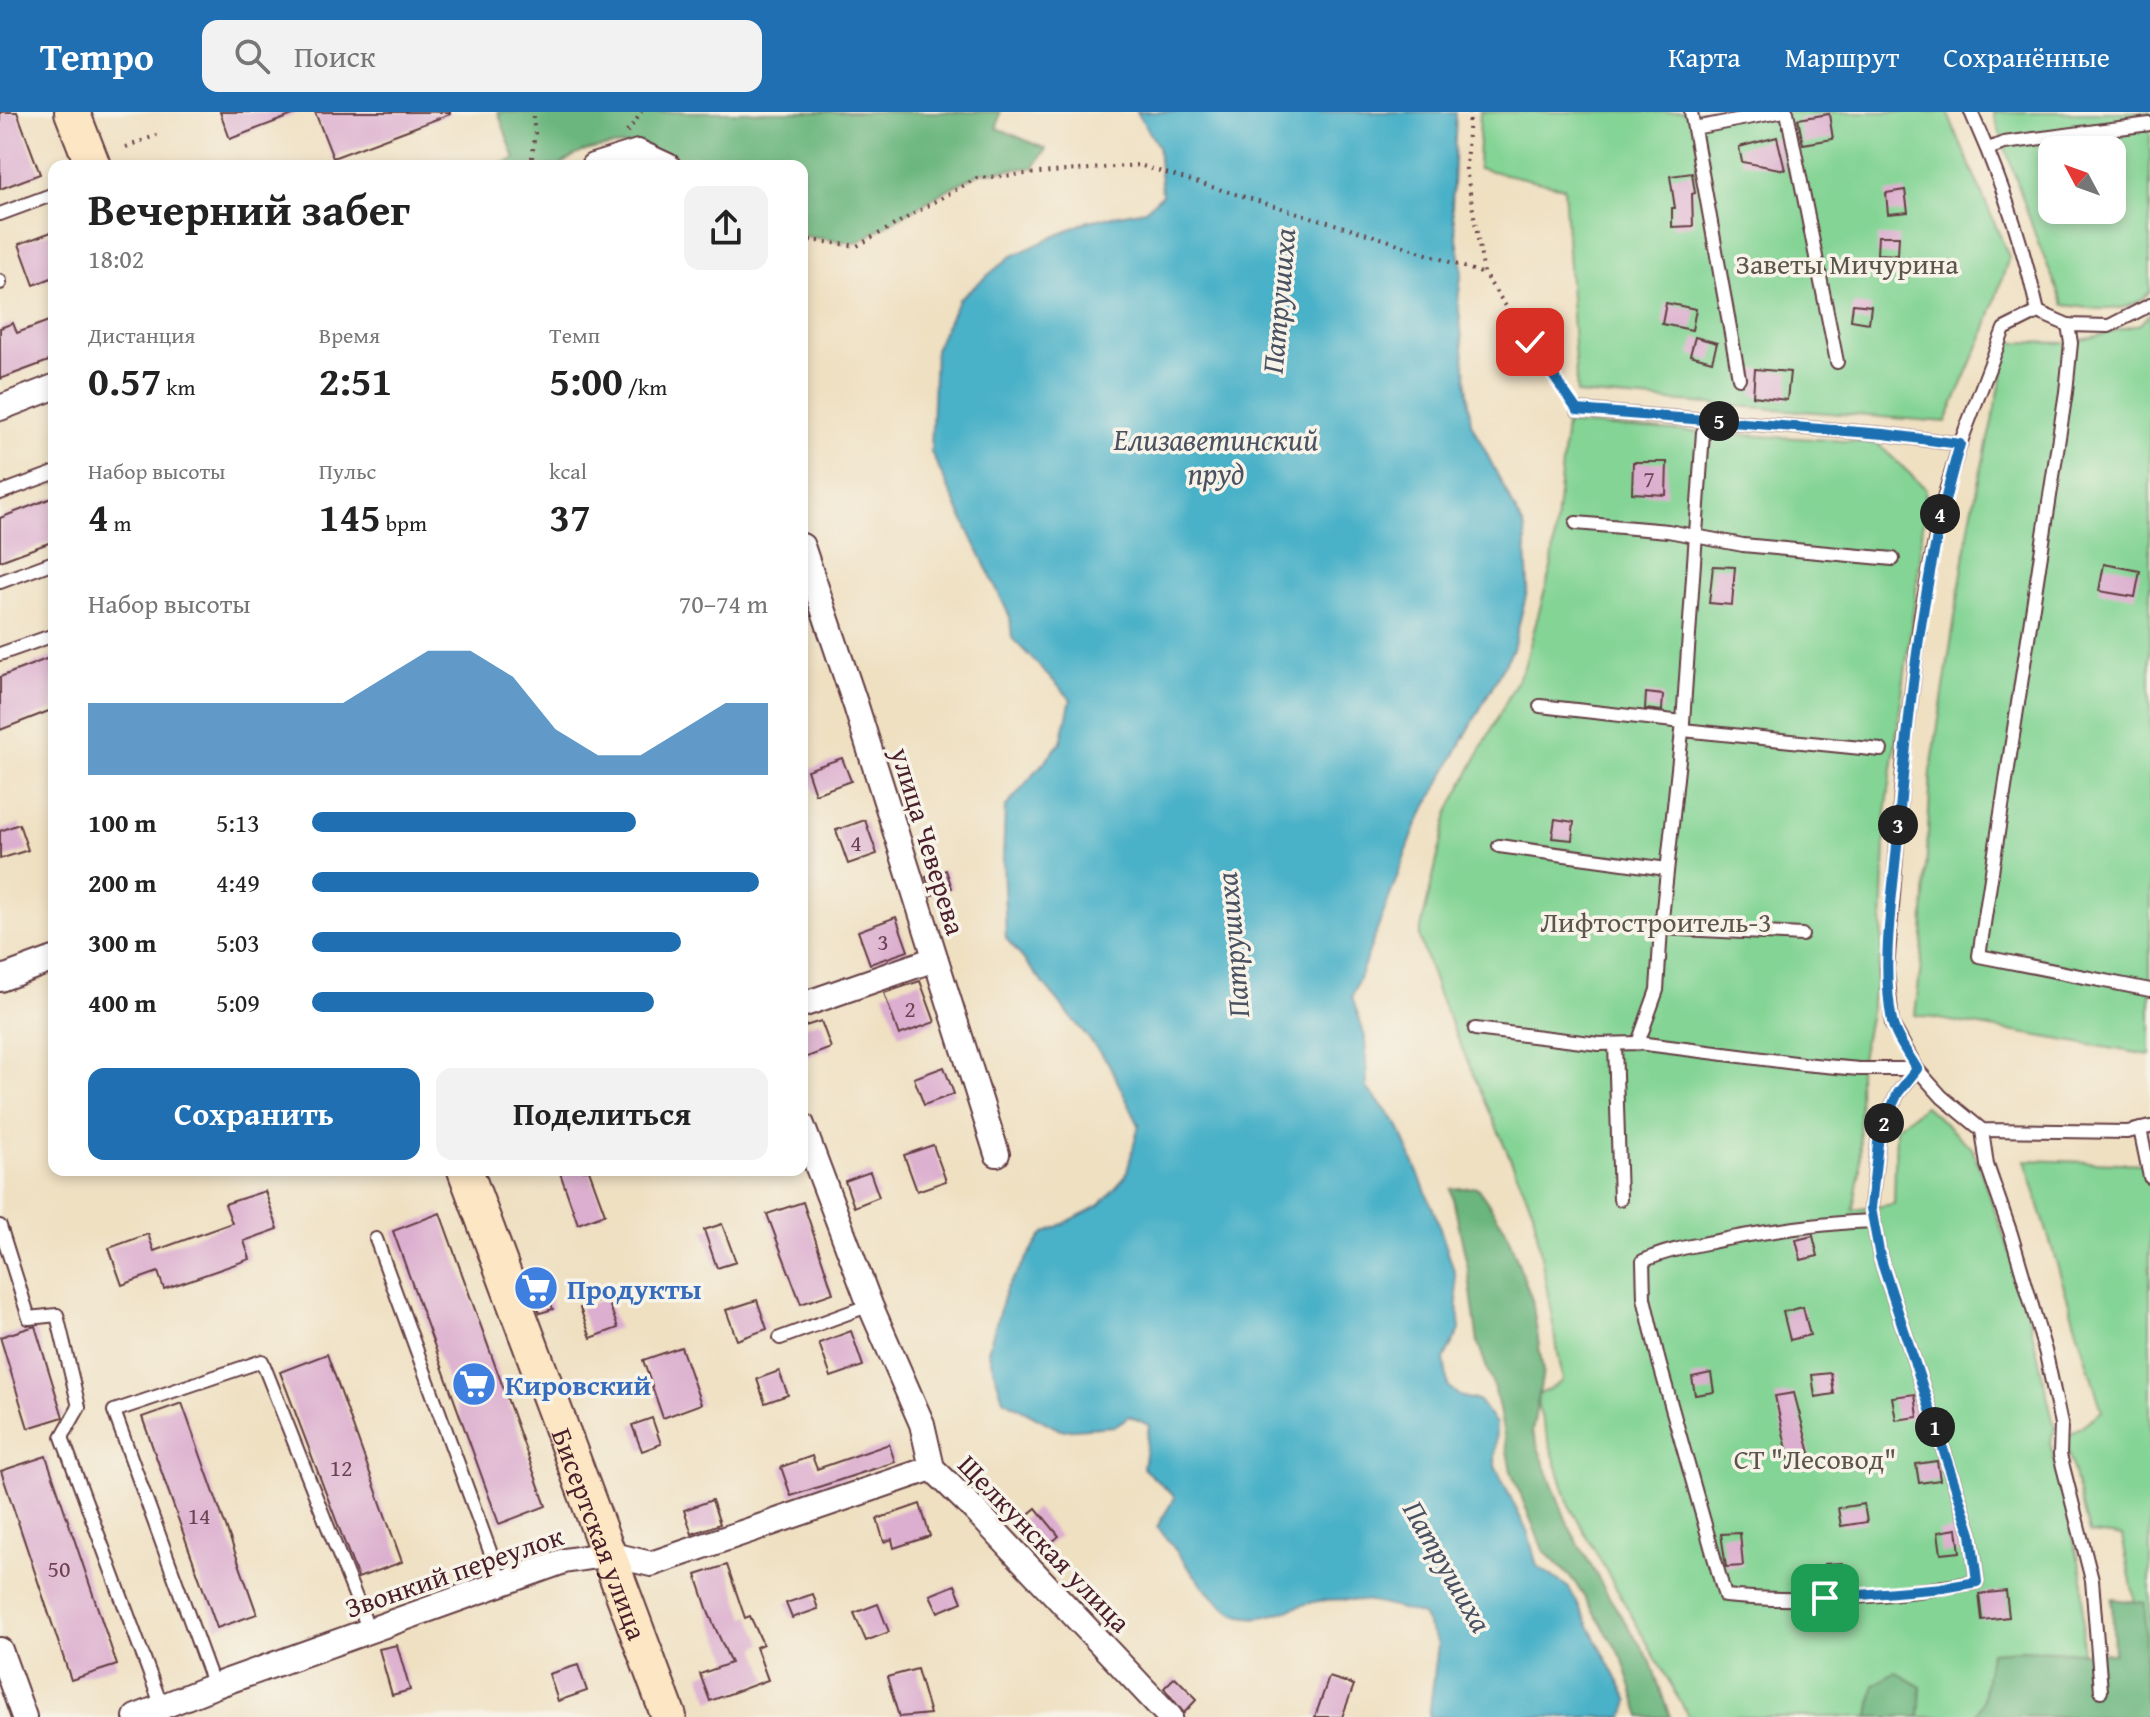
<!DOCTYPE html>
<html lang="ru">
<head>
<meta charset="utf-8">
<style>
  body { margin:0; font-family:"Gentium Book Plus",serif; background:#f2f2f2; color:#222; height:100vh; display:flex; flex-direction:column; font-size:30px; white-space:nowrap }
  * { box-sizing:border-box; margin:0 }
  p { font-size:26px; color:#767676 }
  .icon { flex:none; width:44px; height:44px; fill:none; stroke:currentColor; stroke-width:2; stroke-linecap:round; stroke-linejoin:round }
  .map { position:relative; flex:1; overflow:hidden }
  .panel { position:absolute; left:48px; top:48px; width:760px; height:1016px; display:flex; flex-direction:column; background:#fff; border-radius:16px; box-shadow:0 4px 12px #0003 }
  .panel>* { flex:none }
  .needle { width:52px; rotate:311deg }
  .buttons { position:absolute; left:2038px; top:24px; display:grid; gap:16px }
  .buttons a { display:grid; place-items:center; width:88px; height:88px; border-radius:16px; background:#fff; box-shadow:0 4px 12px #0003; font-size:40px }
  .pin { position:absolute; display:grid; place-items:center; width:68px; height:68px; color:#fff; margin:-34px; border-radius:16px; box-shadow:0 4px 12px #0006 }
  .km { position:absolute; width:40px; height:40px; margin:-20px; border-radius:50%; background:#222; color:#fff; font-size:22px; line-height:40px; text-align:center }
  .round { display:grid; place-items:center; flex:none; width:84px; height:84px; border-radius:16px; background:#f2f2f2 }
  .head { display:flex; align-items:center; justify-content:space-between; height:136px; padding:0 40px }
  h1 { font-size:44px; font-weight:800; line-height:60px }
  .figures { display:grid; grid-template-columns:repeat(3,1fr); gap:12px; height:136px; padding:8px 40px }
  .figures div { display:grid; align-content:center }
  .figures b { font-size:40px; font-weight:800 }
  .figures small { font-size:22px; font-weight:400 }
  .figures p { font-size:22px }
  .chart { height:224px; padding:16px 40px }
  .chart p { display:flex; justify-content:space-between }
  .chart svg { width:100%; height:144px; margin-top:8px; fill:#1f6fb2; opacity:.7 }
  .primary-button { display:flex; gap:16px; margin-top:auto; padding:16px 40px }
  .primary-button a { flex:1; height:92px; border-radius:16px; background:#1f6fb2; color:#fff; font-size:32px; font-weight:800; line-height:92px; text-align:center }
  .primary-button a+a { background:#f2f2f2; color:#222 }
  ul { padding:0 40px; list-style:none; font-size:26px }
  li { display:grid; grid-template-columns:128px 96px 1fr; align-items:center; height:60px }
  li i { height:20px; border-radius:10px; background:#1f6fb2 }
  header { display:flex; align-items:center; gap:48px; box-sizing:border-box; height:112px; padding:0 40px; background:#1f6fb2; color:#fff }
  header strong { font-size:38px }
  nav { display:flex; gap:44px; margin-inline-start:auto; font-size:28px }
  .search { width:560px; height:72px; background:#f2f2f2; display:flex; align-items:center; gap:20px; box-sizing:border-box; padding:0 28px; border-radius:16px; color:#767676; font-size:30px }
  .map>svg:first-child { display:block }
  .green { fill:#84d495; stroke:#677a60; stroke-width:2; fill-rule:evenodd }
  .forest { fill:#6bb67e; stroke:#5a6a54; stroke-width:2 }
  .water { fill:#49b1c8; stroke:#4a687a; stroke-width:2 }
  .building { fill:#dcaecf }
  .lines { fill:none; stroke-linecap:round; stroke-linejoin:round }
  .lane-casing { stroke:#633c42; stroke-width:16 }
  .street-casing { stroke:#633c42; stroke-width:28 }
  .secondary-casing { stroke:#633c42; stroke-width:38 }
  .path { stroke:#633c42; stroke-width:4; stroke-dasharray:2 6; stroke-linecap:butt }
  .lane { stroke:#fff; stroke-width:12 }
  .street { stroke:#fff; stroke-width:24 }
  .secondary { stroke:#fce6c4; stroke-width:34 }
  .route-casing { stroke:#fff; stroke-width:16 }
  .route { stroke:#1f6fb2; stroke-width:10 }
  .labels { text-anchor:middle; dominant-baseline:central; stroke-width:7; stroke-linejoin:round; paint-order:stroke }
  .number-label { font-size:24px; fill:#6e4354 }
  .park-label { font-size:28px; fill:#5b554b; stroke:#f7f3e8 }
  .street-label { font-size:28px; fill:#4a1f2b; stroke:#f7f3e8 }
  .shop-label { font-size:28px; font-weight:bold; fill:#366cbe; stroke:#f7f3e8; text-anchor:start }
  .water-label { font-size:30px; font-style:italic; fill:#4a5262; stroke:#f7f3e8 }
</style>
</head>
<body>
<header>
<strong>Tempo</strong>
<div class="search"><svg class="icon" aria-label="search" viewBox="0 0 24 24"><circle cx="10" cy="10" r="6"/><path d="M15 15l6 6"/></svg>Поиск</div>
<nav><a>Карта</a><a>Маршрут</a><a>Сохранённые</a></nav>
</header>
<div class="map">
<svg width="2150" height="1605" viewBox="0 0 2150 1605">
  <rect width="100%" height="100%" fill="#f7f3e8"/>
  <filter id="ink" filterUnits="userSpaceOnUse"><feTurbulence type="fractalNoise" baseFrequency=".0125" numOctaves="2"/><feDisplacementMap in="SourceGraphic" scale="16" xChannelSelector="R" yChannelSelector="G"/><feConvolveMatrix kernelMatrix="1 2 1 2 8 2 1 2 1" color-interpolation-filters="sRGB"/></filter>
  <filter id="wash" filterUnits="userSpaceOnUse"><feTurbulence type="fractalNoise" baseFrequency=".006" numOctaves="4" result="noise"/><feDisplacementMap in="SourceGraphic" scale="32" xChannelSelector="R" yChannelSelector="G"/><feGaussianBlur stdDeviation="1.8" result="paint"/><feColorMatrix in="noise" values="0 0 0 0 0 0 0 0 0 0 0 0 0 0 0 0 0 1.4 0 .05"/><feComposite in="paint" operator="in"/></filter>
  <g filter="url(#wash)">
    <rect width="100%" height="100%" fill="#efe0c2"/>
    <g class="green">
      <polygon points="1480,0 1947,0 2009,145 1984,222 1946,310 1577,282 1564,75 1478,56"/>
      <path d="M 1993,0 L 2150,0 L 2150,180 C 2126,205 2095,196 2064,193 L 2038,131 ZM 2052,38 L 2112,38 L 2112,98 L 2052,98 Z"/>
      <polygon points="2150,202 2150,943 1915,903 1922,845 1931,658 1971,403 2010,230 2071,231 2140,212"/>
      <polygon points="1566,312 1877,331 1926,377 1918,464 1886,701 1881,843 1859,957 1860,1058 1853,1098 1894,1092 1896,1015 1925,994 1972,1036 2020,1168 2055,1317 2050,1330 2083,1466 2082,1572 2012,1605 1689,1605 1569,1393 1535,1285 1563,1269 1533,1098 1438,882 1419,825 1448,701 1524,555 1552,452"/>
      <polygon points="2025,1048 2150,1052 2150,1567 2122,1424 2089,1421 2065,1326 2102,1299"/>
    </g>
    <g class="forest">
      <path d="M 498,0 L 1000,0 L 997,16 L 1046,37 L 1034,55 L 980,61 L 954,74 L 856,131 L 802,124 L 802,54 L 657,54 L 642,32 C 614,34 581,33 560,54 L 497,54 L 515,47 Z"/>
      <polygon points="1477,1075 1505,1116 1532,1188 1543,1260 1532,1320 1569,1415 1609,1485 1650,1548 1670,1605 1641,1605 1622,1545 1574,1469 1543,1438 1511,1359 1496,1282 1478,1231 1468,1157 1451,1077"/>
      <polygon points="2112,1487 2145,1491 2145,1584 2150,1605 1975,1605 1983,1588 1990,1540 2022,1538 2114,1541"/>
      <polygon points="1896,1560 1921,1575 1919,1605 1869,1605 1874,1573"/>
    </g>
    <path class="water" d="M 1137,0 L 1456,0 L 1452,97 L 1462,156 L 1458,189 L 1471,311 L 1525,417 L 1528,475 L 1513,537 L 1417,712 L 1352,885 L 1365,925 L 1367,976 L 1398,1013 L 1436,1104 L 1455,1162 L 1460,1218 L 1444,1247 L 1448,1274 L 1459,1284 L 1479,1289 L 1496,1312 L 1495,1354 L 1528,1421 L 1537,1454 L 1569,1476 L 1629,1589 L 1624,1605 L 1429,1605 L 1438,1532 L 1422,1503 C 1389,1493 1355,1484 1319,1489 C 1291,1493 1258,1517 1230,1499 C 1205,1483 1178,1438 1157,1415 L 1175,1385 L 1143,1356 L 1149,1313 L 1129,1304 L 1115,1314 L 1060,1318 L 1003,1287 L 988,1239 L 1006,1177 L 1043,1122 L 1100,1093 L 1126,1064 L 1139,1013 L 1108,950 L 1006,826 L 1003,750 L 1005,696 L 1061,630 L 1071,587 L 1012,526 L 1010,505 L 931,340 L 935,237 L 959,187 L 1010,145 L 1088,109 L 1145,98 L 1162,83 L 1158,34 Z"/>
    <g id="blocks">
      <g class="building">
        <polygon points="0,0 17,0 40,62 0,77"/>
        <polygon points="220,0 297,0 298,1 230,27"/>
        <polygon points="315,0 450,0 450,2 333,46"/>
        <polygon points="1829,2 1833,27 1803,32 1798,7"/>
        <polygon points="1777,25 1785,58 1742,50 1739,35"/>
        <polygon points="1692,61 1695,81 1692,82 1693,114 1672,115 1672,96 1675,96 1670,64"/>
        <polygon points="1905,78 1908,100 1888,102 1886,81"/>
        <polygon points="54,119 54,165 34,173 19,132"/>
        <polygon points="1878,124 1899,124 1898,143 1877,142"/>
        <polygon points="1666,191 1696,197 1692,218 1662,212"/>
        <polygon points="1853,192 1871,194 1869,211 1851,208"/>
        <polygon points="54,207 54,247 0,267 0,216 13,211 17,221"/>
        <polygon points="1695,225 1717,231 1712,249 1690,243"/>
        <polygon points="1755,257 1790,260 1787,288 1753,284"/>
        <polygon points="1633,350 1667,350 1666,383 1632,381"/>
        <polygon points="54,385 54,429 0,449 0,406"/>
        <polygon points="2104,452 2140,459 2135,485 2099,479"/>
        <polygon points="1713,454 1735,455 1732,493 1709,491"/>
        <polygon points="54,544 54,597 0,618 0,565"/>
        <polygon points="1646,581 1663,583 1662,599 1645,597"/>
        <polygon points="842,646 851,669 815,682 807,658"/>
        <polygon points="1555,707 1574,710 1572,728 1552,726"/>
        <polygon points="865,708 877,742 848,752 836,718"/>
        <polygon points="19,712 28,738 0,747 0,719"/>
        <polygon points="946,758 952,776 932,783 926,765"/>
        <polygon points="896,805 908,839 870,852 858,819"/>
        <polygon points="920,869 935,910 899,923 884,881"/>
        <polygon points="821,909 831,936 802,947 802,915"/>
        <polygon points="944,955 954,982 924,993 914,966"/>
        <polygon points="933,1033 946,1069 917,1079 904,1043"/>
        <polygon points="559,1058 589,1058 605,1102 578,1112"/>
        <polygon points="870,1060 879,1085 854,1095 845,1069"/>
        <polygon points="265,1079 278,1117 244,1129 250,1147 164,1177 158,1160 122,1173 109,1136 148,1122 154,1139 232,1111 225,1092"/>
        <polygon points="803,1090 833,1181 801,1192 767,1102"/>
        <polygon points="440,1101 546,1394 499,1412 393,1119"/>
        <polygon points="722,1112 736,1150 717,1156 704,1118"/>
        <polygon points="1813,1124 1818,1144 1801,1148 1796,1128"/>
        <polygon points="541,1162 553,1197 540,1201 527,1167"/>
        <polygon points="607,1186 618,1216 591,1226 580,1196"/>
        <polygon points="757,1188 767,1217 737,1228 726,1198"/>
        <polygon points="1803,1195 1810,1223 1790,1228 1783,1200"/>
        <polygon points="35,1214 63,1305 28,1316 0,1225"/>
        <polygon points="851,1219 863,1254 831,1265 819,1231"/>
        <polygon points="681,1235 701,1292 663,1306 643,1248"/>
        <polygon points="327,1242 402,1450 358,1466 280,1260"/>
        <polygon points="779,1259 788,1283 765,1291 757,1267"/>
        <polygon points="1711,1261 1714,1280 1695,1283 1692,1265"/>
        <polygon points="1831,1261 1834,1282 1815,1285 1812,1263"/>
        <polygon points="1794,1281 1810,1341 1789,1347 1775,1284"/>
        <polygon points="1915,1282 1918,1305 1896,1308 1892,1285"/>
        <polygon points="182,1291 257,1502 217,1516 142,1305"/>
        <polygon points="652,1306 661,1332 642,1339 632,1313"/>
        <polygon points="889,1332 895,1350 791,1384 781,1355 812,1344 817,1357"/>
        <polygon points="46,1344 117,1553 71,1568 1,1359"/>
        <polygon points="1937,1349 1940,1368 1919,1371 1916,1352"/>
        <polygon points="712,1388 720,1412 692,1422 684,1398"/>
        <polygon points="920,1392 930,1424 894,1436 892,1427 884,1430 877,1407"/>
        <polygon points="1864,1392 1867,1410 1841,1414 1838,1396"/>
        <polygon points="1036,1396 1059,1424 1042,1439 1019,1410"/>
        <polygon points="1957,1417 1960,1440 1941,1442 1938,1420"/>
        <polygon points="1740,1421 1743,1454 1726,1455 1721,1422"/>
        <polygon points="1842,1451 1844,1472 1826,1474 1824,1452"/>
        <polygon points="727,1453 745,1506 750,1504 763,1532 756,1535 768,1568 710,1589 700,1562 731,1551 709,1502 696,1463"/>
        <polygon points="955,1473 962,1490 938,1500 930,1483"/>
        <polygon points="2006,1479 2009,1505 1982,1508 1979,1482"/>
        <polygon points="813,1482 818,1497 792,1506 786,1491"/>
        <polygon points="878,1492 889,1520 866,1529 854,1501"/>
        <polygon points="397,1533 410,1578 392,1583 379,1537"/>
        <polygon points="578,1553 587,1579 558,1589 549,1562"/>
        <polygon points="917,1557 930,1602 899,1605 887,1565"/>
        <polygon points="1175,1565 1197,1587 1184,1601 1164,1576"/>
        <polygon points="1329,1565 1354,1573 1342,1605 1315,1605"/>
      </g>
    </g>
  </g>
  <g filter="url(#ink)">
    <use href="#blocks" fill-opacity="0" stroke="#633c42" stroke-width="2"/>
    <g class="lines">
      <g class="lane-casing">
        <g id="lane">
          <polyline points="1691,0 1739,266"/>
          <polyline points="1787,0 1837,250"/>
          <path d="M 1971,0 C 2000,65 2023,131 2038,200 L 2004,217 L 1960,332 L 1942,392 L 1921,503 L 1904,645 L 1887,857 L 1892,912 L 1917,957 L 1942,985 L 1982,1018 L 2127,1020 L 2150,1015"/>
          <polyline points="1694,16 1779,0"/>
          <polyline points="1988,37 2004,31 2150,12"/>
          <polyline points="0,102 54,82"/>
          <polyline points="0,169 0,171"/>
          <polyline points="2038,200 2068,213 2109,214 2150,193"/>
          <polyline points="2068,213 2071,231 2066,280 1979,844 2150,878"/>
          <polyline points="1577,298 1884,322 1960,332"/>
          <polyline points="0,381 54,361"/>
          <polyline points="1576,411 1668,419 1743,433 1893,447"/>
          <polyline points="0,470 54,450"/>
          <polyline points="0,542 54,523"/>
          <polyline points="1540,594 1683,610"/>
          <polyline points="1683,618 1881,638"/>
          <polyline points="1499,734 1667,757"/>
          <polyline points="1661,816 1802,823"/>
          <polyline points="1475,917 1599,932 1638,931 1803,952 1859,957 1917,957"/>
          <polyline points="1638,931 1657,878 1661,816 1683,610 1703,320"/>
          <polyline points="1615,932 1620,1087"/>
          <polyline points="2140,1017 2150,1065"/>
          <polyline points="1982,1018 1987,1053 2011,1122 2046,1242 2061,1312 2060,1343 2092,1468 2101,1579"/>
          <path d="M 1873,1109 C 1823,1111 1775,1118 1726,1127 C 1698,1133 1669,1137 1643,1149 L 1644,1186 L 1659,1250 L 1725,1484 C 1808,1492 1895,1484 1977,1470 L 1971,1422 L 1880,1145 L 1871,1096 L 1879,1022 L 1898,981 L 1917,957"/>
          <polyline points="0,1114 29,1206 57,1203 79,1295 62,1325 162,1595"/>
          <polyline points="376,1127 502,1472"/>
          <polyline points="780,1226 870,1193"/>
          <polyline points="214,1574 114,1299 262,1249 370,1521"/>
        </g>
      </g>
      <g class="street-casing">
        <g id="street">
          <polyline points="593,54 638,40 668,54"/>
          <polyline points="0,296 54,275"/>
          <polyline points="802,434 856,594 997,1042"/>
          <polyline points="0,867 54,847"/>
          <polyline points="802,893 935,847"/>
          <polyline points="802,1013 870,1193 922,1312 932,1356 976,1399 1170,1605"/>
          <polyline points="0,1538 24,1605"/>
          <polyline points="136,1605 214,1574 564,1449 609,1442 651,1452 932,1356"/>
        </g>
      </g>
      <g class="secondary-casing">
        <g id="secondary">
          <polyline points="72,0 93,54"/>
          <path id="s1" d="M 465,1058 L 669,1605"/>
        </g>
      </g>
      <g class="path">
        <polyline points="1469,0 1466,57 1484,162 1569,286"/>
        <polyline points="627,20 642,0"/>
        <polyline points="126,35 157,23"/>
        <polyline points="531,54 535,21 532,0"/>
        <polyline points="802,127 857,134 977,66 1139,53 1384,127 1484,162"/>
      </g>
      <use href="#lane" class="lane"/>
      <use href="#street" class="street"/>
      <use href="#secondary" class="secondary"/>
    </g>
  </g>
  <g class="lines" filter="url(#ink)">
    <g class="route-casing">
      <path id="route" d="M 1530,230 L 1577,298 L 1884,322 L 1960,332 C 1922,463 1908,598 1897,733 C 1892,790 1881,852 1892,909 C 1895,925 1909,943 1917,957 L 1898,981 L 1879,1022 L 1871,1096 L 1880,1145 L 1971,1422 L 1977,1470 L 1943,1476 L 1825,1486"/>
    </g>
    <use href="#route" class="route"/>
  </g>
  <defs>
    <g id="supermarket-disc" transform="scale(2.3)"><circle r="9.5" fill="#3f7fe0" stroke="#f7f3e8"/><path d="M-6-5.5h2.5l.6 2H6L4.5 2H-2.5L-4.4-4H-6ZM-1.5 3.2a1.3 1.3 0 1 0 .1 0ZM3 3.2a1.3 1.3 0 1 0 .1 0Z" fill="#fff"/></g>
  </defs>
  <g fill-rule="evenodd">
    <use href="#supermarket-disc" x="536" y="1176"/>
    <use href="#supermarket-disc" x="474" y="1272"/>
  </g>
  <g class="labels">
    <g class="number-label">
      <text x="1649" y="366">7</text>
      <text x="856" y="730">4</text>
      <text x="883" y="829">3</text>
      <text x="910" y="896">2</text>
      <text x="341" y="1355">12</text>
      <text x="199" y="1403">14</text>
      <text x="59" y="1456">50</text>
    </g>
    <g class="park-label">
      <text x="1847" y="151">Заветы Мичурина</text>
      <text x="1656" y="809">Лифтостроитель-3</text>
      <text x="1815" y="1346">СТ "Лесовод"</text>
    </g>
    <g class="street-label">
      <text transform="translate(929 729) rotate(73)">улица Чеверева</text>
      <text stroke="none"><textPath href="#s1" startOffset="388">Бисертская улица</textPath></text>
      <text transform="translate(1045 1431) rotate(46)">Щелкунская улица</text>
      <text transform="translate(454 1459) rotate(-19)">Звонкий переулок</text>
    </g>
    <g class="shop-label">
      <text x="567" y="1176">Продукты</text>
      <text x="505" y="1272">Кировский</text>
    </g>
    <g class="water-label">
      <text transform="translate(1278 189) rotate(-85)">Патрушиха</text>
      <text x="1216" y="327">Елизаветинский<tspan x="1216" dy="34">пруд</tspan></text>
      <text transform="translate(1232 833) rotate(-95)">Патрушиха</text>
      <text transform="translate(1448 1454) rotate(60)">Патрушиха</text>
    </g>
  </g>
</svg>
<div class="buttons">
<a><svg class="needle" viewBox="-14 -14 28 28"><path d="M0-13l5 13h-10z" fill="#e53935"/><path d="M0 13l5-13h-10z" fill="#767676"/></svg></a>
</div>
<div class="pin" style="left:1825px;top:1486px;background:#1e9e55"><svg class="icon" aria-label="arrive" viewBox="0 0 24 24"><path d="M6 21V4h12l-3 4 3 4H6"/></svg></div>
<div class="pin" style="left:1530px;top:230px;background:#d93025"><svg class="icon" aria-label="check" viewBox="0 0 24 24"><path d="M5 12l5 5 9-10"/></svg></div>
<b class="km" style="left:1935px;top:1315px">1</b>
<b class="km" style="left:1884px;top:1011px">2</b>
<b class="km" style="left:1898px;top:713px">3</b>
<b class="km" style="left:1940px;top:402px">4</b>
<b class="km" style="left:1719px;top:309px">5</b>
<section class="panel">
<div class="head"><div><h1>Вечерний забег</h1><p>18:02</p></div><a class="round"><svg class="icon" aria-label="share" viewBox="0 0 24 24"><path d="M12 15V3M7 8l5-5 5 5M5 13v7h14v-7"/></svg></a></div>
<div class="figures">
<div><p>Дистанция</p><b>0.57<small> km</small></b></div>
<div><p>Время</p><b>2:51</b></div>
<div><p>Темп</p><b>5:00<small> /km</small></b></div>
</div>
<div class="figures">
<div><p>Набор высоты</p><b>4<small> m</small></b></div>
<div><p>Пульс</p><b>145<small> bpm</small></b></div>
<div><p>kcal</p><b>37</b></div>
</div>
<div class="chart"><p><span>Набор высоты</span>70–74 m</p>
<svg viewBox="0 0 160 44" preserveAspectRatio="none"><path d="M0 44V22L10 22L20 22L30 22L40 22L50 22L60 22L70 14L80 6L90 6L100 14L110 30L120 38L130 38L140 30L150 22L160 22V44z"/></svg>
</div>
<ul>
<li><b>100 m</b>5:13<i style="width:71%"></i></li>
<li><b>200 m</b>4:49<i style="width:98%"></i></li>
<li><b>300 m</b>5:03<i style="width:81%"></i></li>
<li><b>400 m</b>5:09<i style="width:75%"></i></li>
</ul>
<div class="primary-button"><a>Сохранить</a><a>Поделиться</a></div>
</section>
</div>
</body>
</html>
